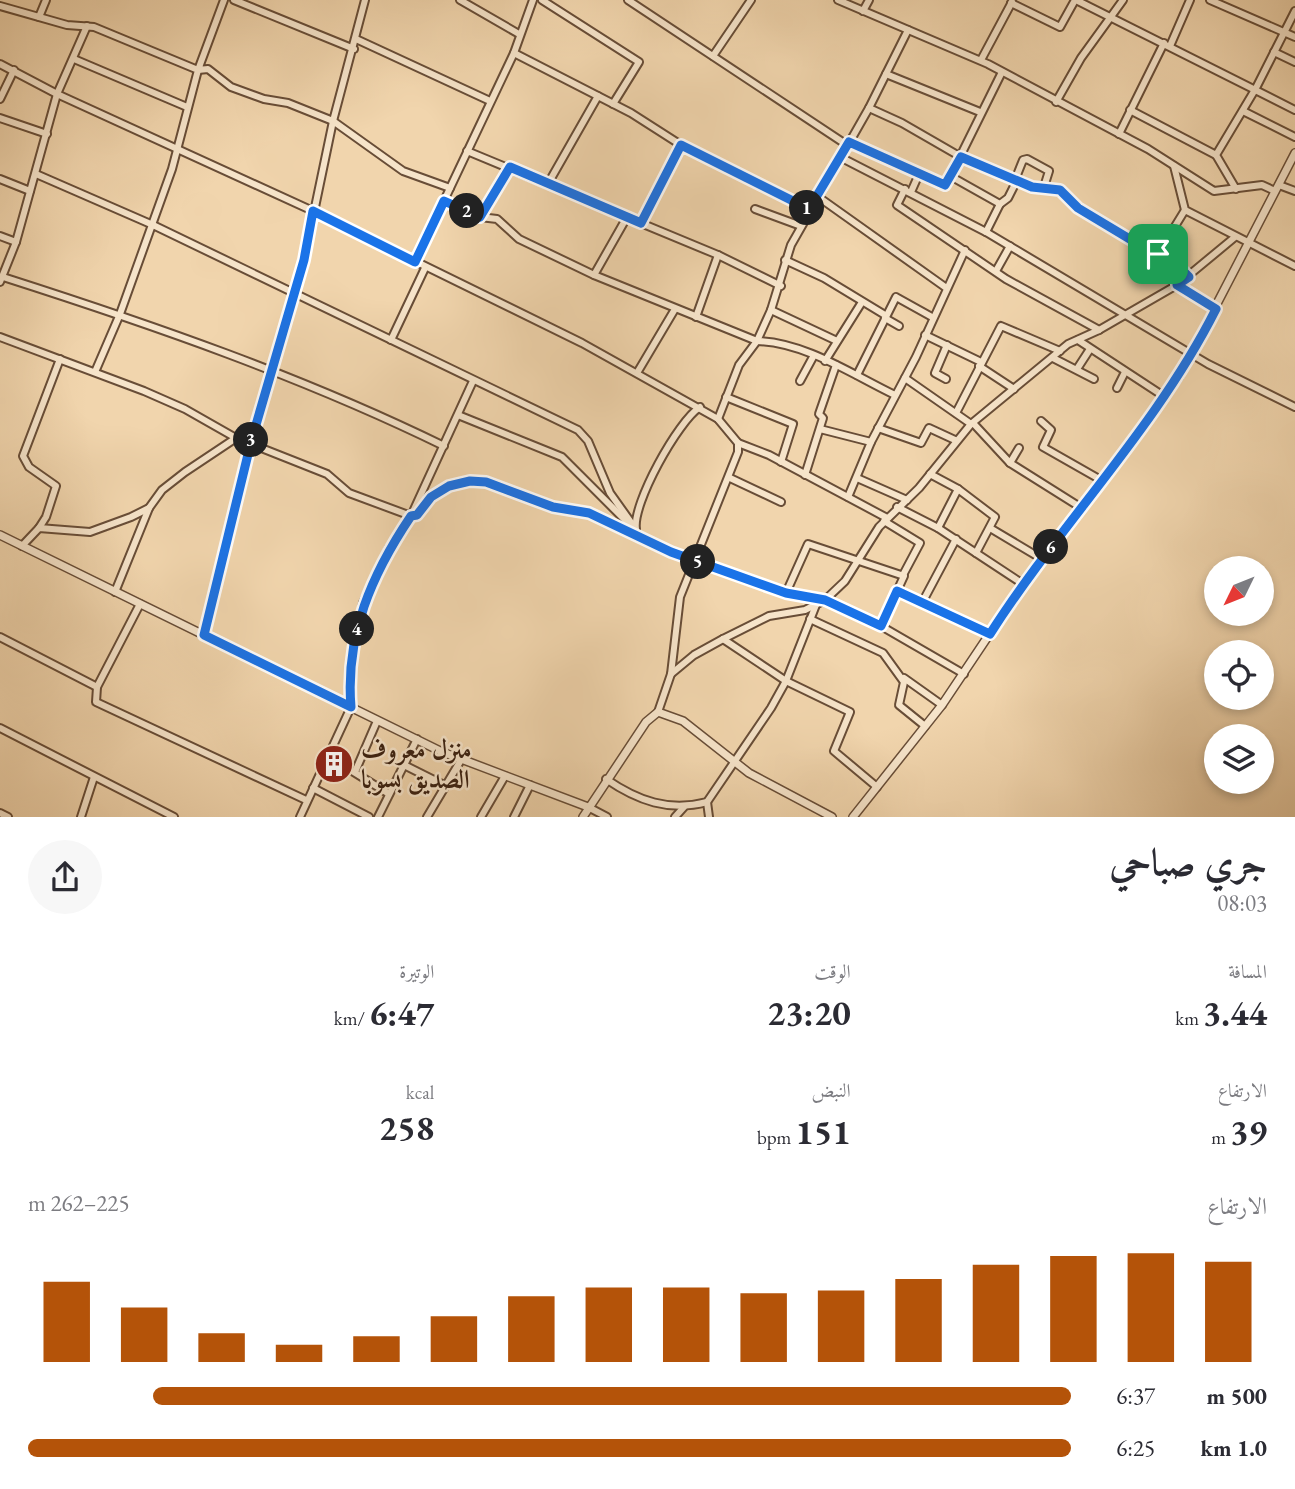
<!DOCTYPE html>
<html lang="ar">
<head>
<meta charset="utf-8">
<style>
  body { margin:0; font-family:"EB Garamond",Amiri,serif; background:#f7f7f7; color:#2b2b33; direction:rtl; height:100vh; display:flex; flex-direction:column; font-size:26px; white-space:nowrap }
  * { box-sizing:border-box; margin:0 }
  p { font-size:23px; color:#7c7c81 }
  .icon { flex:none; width:38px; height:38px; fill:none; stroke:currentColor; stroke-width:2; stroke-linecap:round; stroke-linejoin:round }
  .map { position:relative; height:817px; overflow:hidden; direction:ltr }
  .drawer { display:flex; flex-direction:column; background:#fff; flex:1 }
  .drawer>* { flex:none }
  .needle { width:46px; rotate:227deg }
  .fabs { position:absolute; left:1204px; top:556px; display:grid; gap:14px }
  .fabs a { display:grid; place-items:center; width:70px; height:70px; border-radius:50%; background:#fff; box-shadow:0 4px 10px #0003; font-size:35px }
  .pin { position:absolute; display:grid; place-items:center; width:60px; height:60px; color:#fff; margin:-30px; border-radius:14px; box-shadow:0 4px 10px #0006 }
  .km { position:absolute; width:35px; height:35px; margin:-18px; border-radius:50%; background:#222; color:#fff; font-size:19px; line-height:35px; text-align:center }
  .round { display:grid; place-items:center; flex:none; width:74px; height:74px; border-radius:37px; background:#f7f7f7 }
  .headline { display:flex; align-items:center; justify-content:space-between; height:119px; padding:0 28px }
  h1 { font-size:38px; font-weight:700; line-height:52px }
  .figures { display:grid; grid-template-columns:repeat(3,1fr); gap:10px; height:119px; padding:7px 28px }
  .figures div { display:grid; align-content:center }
  .figures b { font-size:35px; font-weight:700 }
  .figures small { font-size:19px; font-weight:400 }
  .figures p { font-size:19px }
  .chart { height:196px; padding:14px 28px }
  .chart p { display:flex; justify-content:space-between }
  .chart svg { width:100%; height:126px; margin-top:7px; stroke:#b45309; stroke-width:6 }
  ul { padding:0 28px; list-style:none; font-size:23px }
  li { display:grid; grid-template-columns:112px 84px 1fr; align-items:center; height:52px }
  li i { height:18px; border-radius:9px; background:#b45309 }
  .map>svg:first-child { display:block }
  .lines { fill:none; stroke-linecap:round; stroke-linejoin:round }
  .minor-casing { stroke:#684d37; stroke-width:10 }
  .tertiary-casing { stroke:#684d37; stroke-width:10 }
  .minor { stroke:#f6e4ca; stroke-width:6 }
  .tertiary { stroke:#f6e4ca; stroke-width:7 }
  .route-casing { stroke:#fff; stroke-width:14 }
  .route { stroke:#1a73e8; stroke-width:9 }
  .labels { text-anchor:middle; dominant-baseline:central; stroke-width:5; stroke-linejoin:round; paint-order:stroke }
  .poi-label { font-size:26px; font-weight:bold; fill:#3a2010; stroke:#f6e4ca; text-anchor:start }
</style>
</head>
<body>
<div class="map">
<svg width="1295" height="817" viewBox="0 0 1295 817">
  <rect width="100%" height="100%" fill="#f1d5ad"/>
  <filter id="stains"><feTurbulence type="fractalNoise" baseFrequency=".00286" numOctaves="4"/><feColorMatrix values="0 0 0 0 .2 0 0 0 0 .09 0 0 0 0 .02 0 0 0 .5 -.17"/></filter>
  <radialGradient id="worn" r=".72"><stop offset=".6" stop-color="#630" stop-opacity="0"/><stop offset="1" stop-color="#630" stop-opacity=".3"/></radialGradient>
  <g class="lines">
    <g class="minor-casing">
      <g id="minor">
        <polyline points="224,0 198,70 208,69 231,87 264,99 288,103 333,121 403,171 450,188"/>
        <polyline points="234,0 354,49"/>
        <polyline points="460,0 519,34"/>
        <polyline points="542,0 639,62 613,104"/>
        <polyline points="628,0 847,145"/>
        <polyline points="838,0 988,64 1148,149 1214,191 1262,185 1275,191"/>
        <polyline points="1076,0 1295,110"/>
        <polyline points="1210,0 1295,37"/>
        <polyline points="1011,3 1060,27 1075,0"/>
        <polyline points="0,6 67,25 94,27 198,70 172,169 120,314 95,372"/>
        <polyline points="863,11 869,0"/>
        <polyline points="39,17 46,0"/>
        <polyline points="356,39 490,101"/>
        <polyline points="1170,46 1190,0"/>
        <polyline points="1274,52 1295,62"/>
        <polyline points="514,53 631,113 681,145 809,209"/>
        <polyline points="713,56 751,0"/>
        <polyline points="74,59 187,107"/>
        <polyline points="981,60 1012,2"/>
        <polyline points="0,64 57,94 313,211 582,343 718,419 738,443 738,452 680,597 671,674 658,712"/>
        <polyline points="886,74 980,112"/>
        <polyline points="0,99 14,70"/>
        <polyline points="1056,102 1081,58 1123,0"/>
        <polyline points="869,108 902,123 961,157 1043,190 1060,190 1078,208 1158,254 1190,277"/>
        <polyline points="1130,110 1216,155"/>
        <polyline points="1243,111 1295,137"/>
        <polyline points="0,118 47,134"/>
        <polyline points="1119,134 1164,43"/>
        <polyline points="849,142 946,185 1002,72"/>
        <polyline points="467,151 718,255 781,286"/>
        <polyline points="840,157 986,232 1208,364 1295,407"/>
        <polyline points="1174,166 1185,210 1295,266"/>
        <polyline points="36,174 153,225 578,430 588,441 610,493 635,528"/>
        <polyline points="952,177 1000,204 986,232"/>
        <polyline points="0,179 30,191"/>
        <polyline points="1015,180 1023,160 1027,159 1049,171 1043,190"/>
        <polyline points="549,182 598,96"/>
        <polyline points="1279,185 1295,191"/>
        <polyline points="905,189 897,205 1006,279 1099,330"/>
        <polyline points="1236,189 1216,155 1256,88 1295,11"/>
        <polyline points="911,192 919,174"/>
        <polyline points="817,196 945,287"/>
        <path d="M 444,201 L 480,217 L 497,219 L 519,239 L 594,275 L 757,341 C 805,342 853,375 895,395"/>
        <polyline points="1000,204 1008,198 1017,180"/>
        <polyline points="755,209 801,226"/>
        <polyline points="480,217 510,167"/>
        <polyline points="641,223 681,145"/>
        <polyline points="0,236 16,242"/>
        <polyline points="1158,254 1185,210"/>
        <polyline points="785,260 824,278 885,315"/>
        <polyline points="415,262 514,53 533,0"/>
        <polyline points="996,271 1010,246"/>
        <polyline points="594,275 627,217"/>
        <path d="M 3,277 C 153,325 303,377 444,446"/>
        <polyline points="0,282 16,242 57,94 87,26"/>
        <polyline points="1177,285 1235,237"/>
        <polyline points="771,310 837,341"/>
        <polyline points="696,317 718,255"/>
        <polyline points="885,318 899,326"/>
        <polyline points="925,335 981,362"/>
        <polyline points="0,337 144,391 185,409 236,438 327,474 349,493 411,516 417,515 431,497 449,486 470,481 487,482 553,507 589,513 671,552 749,581 786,593 825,600 881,626 964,674"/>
        <polyline points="391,340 425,268"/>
        <polyline points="1078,340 1165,397"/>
        <polyline points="1053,358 1094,379"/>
        <polyline points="825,361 862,302"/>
        <polyline points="979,366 1014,389"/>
        <polyline points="1077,369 1090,349"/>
        <polyline points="637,373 675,309"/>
        <polyline points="857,375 896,297 932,317"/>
        <polyline points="905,378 971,424"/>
        <polyline points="946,379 935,373 947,345"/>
        <polyline points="800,381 813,357"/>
        <polyline points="1117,388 1125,372"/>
        <polyline points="726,397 793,424 781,462"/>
        <polyline points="956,413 1001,326 1060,351"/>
        <polyline points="458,415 562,457 630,525"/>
        <polyline points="718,419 739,365 757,341 771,310 791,245 869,108 908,30"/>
        <polyline points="1041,421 1051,430 1043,447 1101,480"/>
        <polyline points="973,423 1010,463 1080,507"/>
        <polyline points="878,428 921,443 929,428 955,440"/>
        <polyline points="820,429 871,442"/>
        <polyline points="738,443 769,455 887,518"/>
        <polyline points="1010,463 1019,448"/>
        <polyline points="930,474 958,489 995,517 976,553"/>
        <polyline points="805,475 823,418 819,414 836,365"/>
        <polyline points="730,478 781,502"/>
        <polyline points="857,478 907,500"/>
        <polyline points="848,497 871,442 916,357 965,250"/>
        <polyline points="897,507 938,528 1023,584"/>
        <polyline points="884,521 920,543 903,575"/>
        <polyline points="39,528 46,517 56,486 29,467 23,456 60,359"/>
        <polyline points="938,528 958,489"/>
        <polyline points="990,528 1042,559"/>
        <path d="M 636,529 C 632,504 678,421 700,407"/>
        <polyline points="22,546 39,528 90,532 131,517 149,508 162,490 185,472 236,438"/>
        <polyline points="897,591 990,634"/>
        <polyline points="115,592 149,508"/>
        <polyline points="786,593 808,544 904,576 881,626"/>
        <polyline points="922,603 956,539"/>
        <polyline points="140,604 97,687 96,702 306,800"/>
        <polyline points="810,619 883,653 904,682 899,705 925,726"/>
        <polyline points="204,635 251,442 304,260 333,121 365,0"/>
        <polyline points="0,637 97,687"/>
        <polyline points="723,639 786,681 850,712 834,751 877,787"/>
        <polyline points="671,674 694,655 723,639 769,616 805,610 825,600 845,581 879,527 919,488 971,424 1068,344 1099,330 1177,285 1216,309"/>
        <polyline points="904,678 942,705"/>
        <polyline points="0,728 174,817"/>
        <polyline points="328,756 389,794"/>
        <polyline points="404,765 446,786"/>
        <polyline points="355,772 377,721"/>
        <path d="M 606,779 C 638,801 669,812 707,802 L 771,708 L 786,681 L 816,605"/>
        <polyline points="313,788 369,817"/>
        <polyline points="707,802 709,817"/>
        <polyline points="588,807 607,817"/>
        <polyline points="0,813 8,817"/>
        <polyline points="81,817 94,777"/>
        <polyline points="300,817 351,707 352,662 363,603 389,548 411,516 473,381"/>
        <polyline points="378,817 417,739"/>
        <polyline points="427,817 461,760"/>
        <polyline points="481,817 505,776"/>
        <polyline points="514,817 530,785"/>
        <polyline points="675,817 684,807"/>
      </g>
    </g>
    <g class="tertiary-casing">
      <g id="tertiary">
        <polyline points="0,535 440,751 588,807"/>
        <polyline points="583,817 646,722 658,712 683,721 749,773 832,817"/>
        <polyline points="853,817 942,705 1023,584 1179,377 1295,153"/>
      </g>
    </g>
    <use href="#minor" class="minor"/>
    <use href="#tertiary" class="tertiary"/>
  </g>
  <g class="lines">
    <g class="route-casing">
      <path id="route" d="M 849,142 L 945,185 L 961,157 L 1032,187 L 1060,190 L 1078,208 L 1183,271 L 1189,277 L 1177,285 L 1216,309 C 1156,428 1061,523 990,634 L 897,591 L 881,626 L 825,600 L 786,593 L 671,552 L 589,513 L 553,507 L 486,482 L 470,481 L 449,486 L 431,497 L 417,515 L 411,516 C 372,574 345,635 351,707 L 204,635 L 251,442 L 304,260 L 313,211 L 415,262 L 444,201 L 480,217 L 510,167 L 641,223 L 681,145 L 809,209 Z"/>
    </g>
    <use href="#route" class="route"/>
  </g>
  <defs>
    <g id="building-disc" transform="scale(2.0125)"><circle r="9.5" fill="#8f2418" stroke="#f6e4ca"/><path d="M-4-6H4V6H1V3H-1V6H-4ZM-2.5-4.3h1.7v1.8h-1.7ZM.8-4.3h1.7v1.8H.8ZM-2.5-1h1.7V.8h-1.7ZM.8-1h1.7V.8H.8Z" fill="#fff"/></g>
  </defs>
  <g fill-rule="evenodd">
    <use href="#building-disc" x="334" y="764"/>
  </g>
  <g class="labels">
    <g class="poi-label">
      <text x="361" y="749">منزل معروف<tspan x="361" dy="30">الصديق بسوبا</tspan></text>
    </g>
  </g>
  <rect width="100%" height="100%" filter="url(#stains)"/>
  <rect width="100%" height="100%" fill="url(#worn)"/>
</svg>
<div class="fabs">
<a><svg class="needle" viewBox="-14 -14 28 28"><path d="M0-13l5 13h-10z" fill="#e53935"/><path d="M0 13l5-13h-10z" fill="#7c7c81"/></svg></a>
<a><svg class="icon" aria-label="locate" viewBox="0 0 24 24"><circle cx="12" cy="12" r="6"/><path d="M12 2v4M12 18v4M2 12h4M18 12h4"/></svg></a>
<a><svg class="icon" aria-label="layers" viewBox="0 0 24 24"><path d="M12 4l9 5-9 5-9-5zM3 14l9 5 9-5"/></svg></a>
</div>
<div class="pin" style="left:1158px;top:254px;background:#1e9e55"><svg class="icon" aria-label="arrive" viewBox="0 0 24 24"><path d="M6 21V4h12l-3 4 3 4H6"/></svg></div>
<b class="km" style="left:807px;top:208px">1</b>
<b class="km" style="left:467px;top:211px">2</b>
<b class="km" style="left:251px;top:440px">3</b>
<b class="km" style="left:357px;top:629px">4</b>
<b class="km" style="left:698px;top:562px">5</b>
<b class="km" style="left:1051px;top:547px">6</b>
</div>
<section class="drawer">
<div class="headline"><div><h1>جري صباحي</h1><p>08:03</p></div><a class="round"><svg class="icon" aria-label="share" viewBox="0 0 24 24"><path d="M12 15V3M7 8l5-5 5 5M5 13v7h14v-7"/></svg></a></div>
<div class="figures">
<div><p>المسافة</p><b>3.44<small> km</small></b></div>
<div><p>الوقت</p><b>23:20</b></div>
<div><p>الوتيرة</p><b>6:47<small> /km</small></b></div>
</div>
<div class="figures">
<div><p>الارتفاع</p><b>39<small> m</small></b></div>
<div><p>النبض</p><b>151<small> bpm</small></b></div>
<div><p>kcal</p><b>258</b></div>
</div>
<div class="chart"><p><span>الارتفاع</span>225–262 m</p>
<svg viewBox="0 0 160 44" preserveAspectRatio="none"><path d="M5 44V16M15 44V25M25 44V34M35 44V38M45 44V35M55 44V28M65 44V21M75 44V18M85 44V18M95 44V20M105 44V19M115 44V15M125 44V10M135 44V7M145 44V6M155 44V9"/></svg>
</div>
<ul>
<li><b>500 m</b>6:37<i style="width:88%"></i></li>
<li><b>1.0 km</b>6:25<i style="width:100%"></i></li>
</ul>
</section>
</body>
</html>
